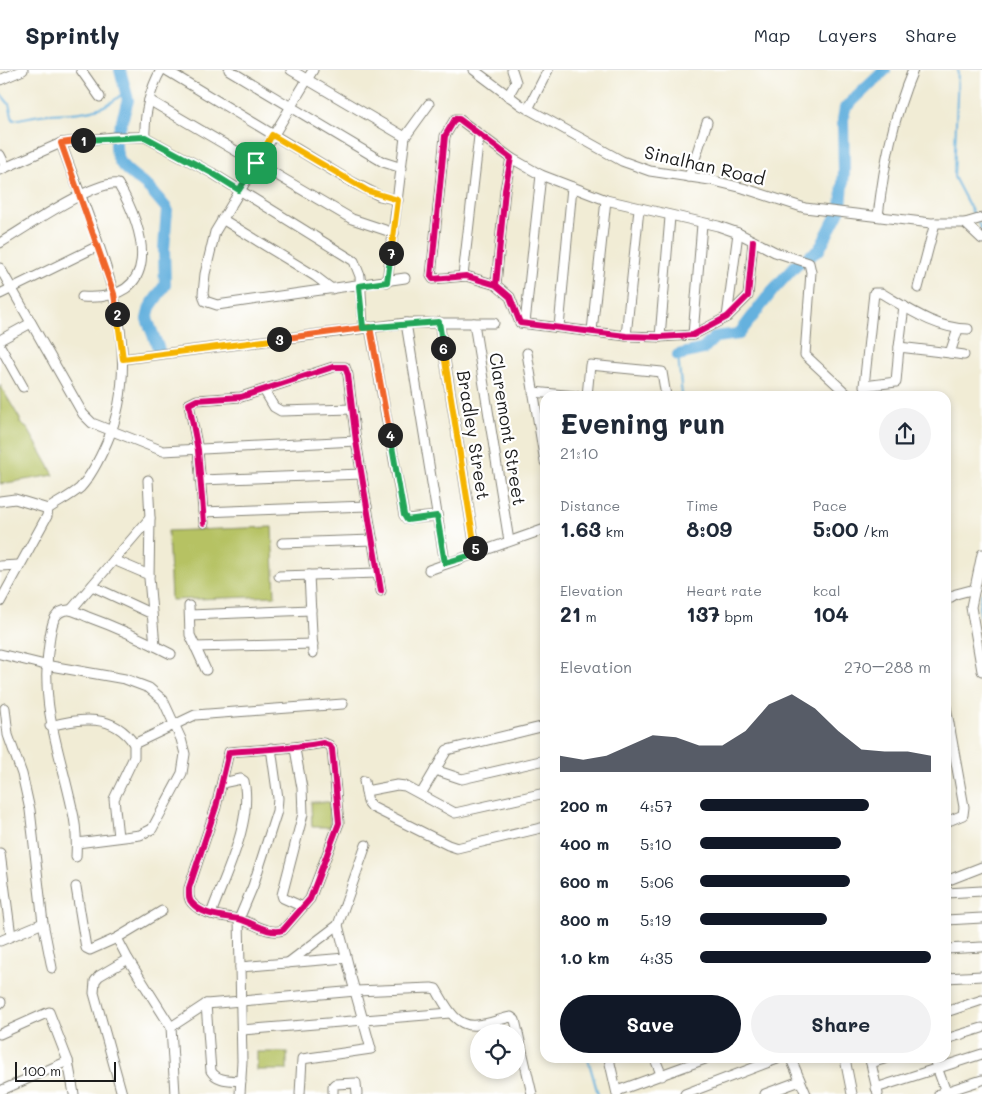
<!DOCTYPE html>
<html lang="en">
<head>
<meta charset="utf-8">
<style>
  body { margin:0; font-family:Mali,sans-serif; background:#f2f2f3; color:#1f2937; height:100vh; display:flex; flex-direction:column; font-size:19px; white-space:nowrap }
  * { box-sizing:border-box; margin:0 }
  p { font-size:16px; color:#747a83 }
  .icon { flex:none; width:28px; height:28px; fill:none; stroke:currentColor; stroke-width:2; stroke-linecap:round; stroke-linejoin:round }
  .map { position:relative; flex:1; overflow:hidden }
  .sheet { position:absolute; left:540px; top:321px; width:411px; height:672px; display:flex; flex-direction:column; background:#fff; border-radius:15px; box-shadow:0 2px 8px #0003 }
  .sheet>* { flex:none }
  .buttons { position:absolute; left:470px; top:954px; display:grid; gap:10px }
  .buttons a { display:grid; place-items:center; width:55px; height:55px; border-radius:50%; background:#fff; box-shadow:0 2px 8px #0003; font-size:25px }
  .scale { position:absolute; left:15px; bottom:12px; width:101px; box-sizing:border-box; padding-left:5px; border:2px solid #1c1c1c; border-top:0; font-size:14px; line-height:18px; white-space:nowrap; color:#1c1c1c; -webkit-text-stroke:4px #fff; paint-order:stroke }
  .pin { position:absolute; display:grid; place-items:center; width:42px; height:42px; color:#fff; margin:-21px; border-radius:10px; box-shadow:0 2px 8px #0006 }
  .km { position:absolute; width:25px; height:25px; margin:-12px; border-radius:50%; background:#222; color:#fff; font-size:14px; line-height:25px; text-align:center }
  .round { display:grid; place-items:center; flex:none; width:52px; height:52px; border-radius:26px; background:#f2f2f3 }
  .headline { display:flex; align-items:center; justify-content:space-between; height:85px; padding:0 20px }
  h1 { font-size:28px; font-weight:700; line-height:38px }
  .metrics { display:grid; grid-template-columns:repeat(3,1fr); gap:8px; height:85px; padding:5px 20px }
  .metrics div { display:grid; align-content:center }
  .metrics b { font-size:21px; font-weight:700 }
  .metrics small { font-size:14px; font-weight:400 }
  .metrics p { font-size:14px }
  .chart { height:140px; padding:10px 20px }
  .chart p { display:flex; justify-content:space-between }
  .chart svg { width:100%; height:90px; margin-top:5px; fill:#111827; opacity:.7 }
  .button { display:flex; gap:10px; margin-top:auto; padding:10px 20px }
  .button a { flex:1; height:58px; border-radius:30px; background:#111827; color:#fff; font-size:20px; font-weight:700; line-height:58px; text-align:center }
  .button a+a { background:#f2f2f3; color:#1f2937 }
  ul { padding:0 20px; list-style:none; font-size:16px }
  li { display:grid; grid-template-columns:80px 60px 1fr; align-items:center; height:38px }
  li i { height:12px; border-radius:6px; background:#111827 }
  header { display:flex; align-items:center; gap:30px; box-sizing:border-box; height:70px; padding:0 25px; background:#fff; border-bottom:1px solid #e0e1e3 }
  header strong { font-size:24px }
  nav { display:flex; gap:28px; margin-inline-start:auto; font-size:18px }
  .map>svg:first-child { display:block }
  .green { fill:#b6c264; stroke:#696f40 }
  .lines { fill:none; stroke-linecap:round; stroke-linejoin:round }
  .stream { stroke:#65b1de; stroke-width:2 }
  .river { stroke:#65b1de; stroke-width:12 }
  .minor-casing { stroke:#868478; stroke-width:11 }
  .minor { stroke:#fff; stroke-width:9 }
  .cycleway-casing { stroke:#fff; stroke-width:9 }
  .cycleway { stroke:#d6006c; stroke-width:6 }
  .split-1-casing { stroke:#fff; stroke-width:10 }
  .split-2-casing { stroke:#fff; stroke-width:10 }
  .split-3-casing { stroke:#fff; stroke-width:10 }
  .split-4-casing { stroke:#fff; stroke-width:10 }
  .split-5-casing { stroke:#fff; stroke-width:10 }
  .split-6-casing { stroke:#fff; stroke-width:10 }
  .split-7-casing { stroke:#fff; stroke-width:10 }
  .split-8-casing { stroke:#fff; stroke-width:10 }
  .split-1 { stroke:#22a559; stroke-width:6 }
  .split-2 { stroke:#f0652b; stroke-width:6 }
  .split-3 { stroke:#f5b400; stroke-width:6 }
  .split-4 { stroke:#f0652b; stroke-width:6 }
  .split-5 { stroke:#22a559; stroke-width:6 }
  .split-6 { stroke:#f5b400; stroke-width:6 }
  .split-7 { stroke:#22a559; stroke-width:6 }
  .split-8 { stroke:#f5b400; stroke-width:6 }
  .labels { text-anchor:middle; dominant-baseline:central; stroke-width:4.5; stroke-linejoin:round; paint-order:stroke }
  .street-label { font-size:18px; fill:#1c1c1c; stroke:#fff }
</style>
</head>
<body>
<header>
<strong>Sprintly</strong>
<nav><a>Map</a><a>Layers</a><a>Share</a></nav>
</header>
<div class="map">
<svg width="982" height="1024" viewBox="0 0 982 1024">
  <rect width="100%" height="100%" fill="#fff"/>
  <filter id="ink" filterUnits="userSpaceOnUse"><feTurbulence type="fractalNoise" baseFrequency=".02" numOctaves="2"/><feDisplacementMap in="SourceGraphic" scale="10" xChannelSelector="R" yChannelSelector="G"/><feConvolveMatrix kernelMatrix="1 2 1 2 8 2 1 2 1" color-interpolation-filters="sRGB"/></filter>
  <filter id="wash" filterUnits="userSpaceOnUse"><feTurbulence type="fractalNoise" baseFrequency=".0096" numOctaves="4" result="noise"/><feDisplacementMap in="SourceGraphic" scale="20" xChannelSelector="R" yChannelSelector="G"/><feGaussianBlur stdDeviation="1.12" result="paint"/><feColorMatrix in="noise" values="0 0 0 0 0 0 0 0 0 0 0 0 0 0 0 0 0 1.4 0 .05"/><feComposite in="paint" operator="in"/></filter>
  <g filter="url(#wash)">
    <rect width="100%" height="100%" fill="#f1ecd5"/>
    <g class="green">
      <polygon points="0,315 20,349 20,353 28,359 54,405 0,414"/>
      <polygon points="272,457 275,526 171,530 168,461"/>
      <polygon points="311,732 329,732 330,757 312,757"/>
      <rect x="257" y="982" width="30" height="18"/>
    </g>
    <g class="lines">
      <g class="stream">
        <polyline points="958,0 954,107 975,147"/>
        <path d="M 0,23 L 9,34 L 13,50 C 25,48 37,45 48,44 C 77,43 104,44 125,21"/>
        <polyline points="978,153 982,160"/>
        <polyline points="678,285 682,326"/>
        <polyline points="982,523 979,536 982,557"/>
        <polyline points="588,989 598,1024"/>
      </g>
      <g class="river">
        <polyline points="118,64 128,30 120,0"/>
        <path d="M 116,73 C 115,99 133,103 149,118 C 155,124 161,132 167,139 L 164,179 L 165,215 L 150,237 L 147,249 L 159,280"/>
        <polyline points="678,285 703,279 715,267 739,264 773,220 797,194 819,180 841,137 844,102 843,50 845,38 885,0"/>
      </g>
    </g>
  </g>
  <g filter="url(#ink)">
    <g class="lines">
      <g class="minor-casing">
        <g id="minor">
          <polyline points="81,0 100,27"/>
          <path d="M 161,0 C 150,19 144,44 145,67 L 212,103 L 354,191 L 360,206 L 363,258"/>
          <polyline points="166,0 350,111 380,126 398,130"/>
          <polyline points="229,0 383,92 402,98"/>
          <polyline points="291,0 405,67 387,212"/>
          <polyline points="313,0 215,162 205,204 203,224 205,231 217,235 405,208"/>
          <polyline points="474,0 521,35 622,91 650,101 710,110 743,118 805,138 931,153 965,153 982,148"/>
          <polyline points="0,10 23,0"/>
          <polyline points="508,26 516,12 512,0"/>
          <polyline points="149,30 352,149 394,163"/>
          <polyline points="528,39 548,0"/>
          <polyline points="405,67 429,34"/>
          <polyline points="0,85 6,97"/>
          <polyline points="511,88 541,105 606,130 718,156 738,163 775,182 809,193 811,202 805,285 849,326"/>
          <polyline points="0,100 61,73 114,67 145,67"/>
          <polyline points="689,107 707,52"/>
          <path d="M 878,146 C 884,95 893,47 913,0"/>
          <polyline points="222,149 315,206 332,219"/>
          <polyline points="965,153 982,169"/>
          <path d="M 0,173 C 22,160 94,110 118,114 C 147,162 163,232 82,227"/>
          <polyline points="0,198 83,344 92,353 163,381 356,371"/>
          <polyline points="463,206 479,66"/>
          <polyline points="496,215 505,120 511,88 459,49 455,49 445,66 431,206 433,209 466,206 496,215 510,227 520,253 626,266 660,267 693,265 727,247 748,226 753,171"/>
          <polyline points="918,218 935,153"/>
          <polyline points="0,224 98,176"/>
          <polyline points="727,247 738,163"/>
          <polyline points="439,252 476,484"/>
          <polyline points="406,253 445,493"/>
          <polyline points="474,253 509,471"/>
          <polyline points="525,253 541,105"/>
          <polyline points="370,257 404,445 407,449 437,446"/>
          <polyline points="559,257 572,117"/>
          <path d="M 958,259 L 950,283 L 899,277 L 896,312 L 864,316 L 874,223 L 881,223 C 907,238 936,259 968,259"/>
          <polyline points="592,261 606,130"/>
          <polyline points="693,265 702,154"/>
          <polyline points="626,266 639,139"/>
          <polyline points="660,267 670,147"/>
          <polyline points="0,270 31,253"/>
          <polyline points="0,276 23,317"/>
          <polyline points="899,277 904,236"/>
          <polyline points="527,283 545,392"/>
          <polyline points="950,283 964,285"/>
          <polyline points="123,289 406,253 494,253"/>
          <polyline points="264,320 274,337 281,341 352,339"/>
          <polyline points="533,322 576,326"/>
          <polyline points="587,326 590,295 662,302 666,326"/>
          <polyline points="148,410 150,448"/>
          <polyline points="200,410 362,404"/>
          <polyline points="0,431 15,429 48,439"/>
          <polyline points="203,442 367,436"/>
          <polyline points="204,453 198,380 189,334 197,330 241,327 333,297 345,297 348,305 356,371 381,521"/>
          <polyline points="282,473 373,470"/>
          <polyline points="982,484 971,537 982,601"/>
          <polyline points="114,490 149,505"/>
          <polyline points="0,496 19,495"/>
          <polyline points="429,500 545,459"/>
          <polyline points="309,505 313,583"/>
          <polyline points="279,506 378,503"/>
          <polyline points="92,516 150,543"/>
          <polyline points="946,530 956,524 975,519"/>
          <path d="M 0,532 L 47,446 L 48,439 C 58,432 71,426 80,418 C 92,405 100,388 107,372 C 150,274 94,166 61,73"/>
          <polyline points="189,536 190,565 206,600"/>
          <polyline points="71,540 150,448 149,508 155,576"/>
          <polyline points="190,545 311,540"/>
          <polyline points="195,577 313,574"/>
          <polyline points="0,584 45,595 125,609 149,618 163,630 181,669 185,684 182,703 152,759 140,765 77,773"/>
          <polyline points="946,637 964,737 963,745 946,752"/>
          <polyline points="5,638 8,665 22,704 30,740 43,853 52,898"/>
          <path d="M 50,656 C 80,648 114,643 134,674 L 134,687 L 114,729 L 118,767"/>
          <path d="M 323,673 L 329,675 L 332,679 L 339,753 L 310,829 L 283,860 C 268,865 254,853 239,849 C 224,846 203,846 192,833 C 188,829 189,824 189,818 L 216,737 L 229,682 C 260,679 292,679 323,673 Z"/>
          <polyline points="134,674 195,645 343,634"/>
          <polyline points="295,679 302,718 303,744 282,825 283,828 303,837"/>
          <polyline points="435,700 462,709 545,690"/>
          <polyline points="364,711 368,732 372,737 448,775 457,778 545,757"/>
          <polyline points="366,721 397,715 405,716 455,743 545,723"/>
          <polyline points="421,724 447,680 545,656"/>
          <polyline points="0,783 11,866"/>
          <path d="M 76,787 C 77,770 76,754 72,738 C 58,673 39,635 50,566 C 52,554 54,539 70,540 C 76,541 83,545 88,547 C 116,557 144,570 171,584"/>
          <polyline points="946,811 982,797"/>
          <polyline points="76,817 86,878 90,880 117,868 128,889 171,957 175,1024"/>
          <polyline points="946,823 982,821"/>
          <path d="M 211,844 C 225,804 253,753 244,711 L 241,709 L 222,713"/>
          <polyline points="946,850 982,848"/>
          <polyline points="117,868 162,841"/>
          <polyline points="0,871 43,853"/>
          <polyline points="946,879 982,877"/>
          <polyline points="288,893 338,855"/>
          <polyline points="240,897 345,888"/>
          <polyline points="350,902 338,855 366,775"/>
          <polyline points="946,908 982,906"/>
          <polyline points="0,933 1,932"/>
          <path d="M 206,934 L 211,1001 C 217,1011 230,1010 241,1011"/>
          <polyline points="946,942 982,930"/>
          <path d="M 171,957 L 206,934 L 356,921 L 431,918 L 436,919 C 445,934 455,958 477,955 C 489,954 500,949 511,947 L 515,950 L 532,1024"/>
          <polyline points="242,960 450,943"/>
          <polyline points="0,964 49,942 68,991 74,1024"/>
          <polyline points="946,969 982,958"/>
          <polyline points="609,989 617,1024"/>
          <polyline points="655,989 662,1006"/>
          <polyline points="791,989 806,1024"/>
          <polyline points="845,989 852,1024"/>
          <polyline points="870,989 878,1024"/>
          <polyline points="934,989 946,1022"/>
          <polyline points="871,993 884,989"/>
          <polyline points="876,1018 982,984"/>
          <polyline points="0,1021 68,991"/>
          <polyline points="617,1021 705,989"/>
          <polyline points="122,1024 94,923 95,911 99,906 128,889"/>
          <polyline points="240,1024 242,991 239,849 253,816 277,741 278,728 271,678"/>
          <polyline points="300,1024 302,989 371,979 351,907"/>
          <polyline points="333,1024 333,1016 335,1014 356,1013 357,1024"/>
          <polyline points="685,1024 777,989"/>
          <polyline points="765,1024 800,1011"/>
          <polyline points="939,1024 982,1010"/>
        </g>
      </g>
      <use href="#minor" class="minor"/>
      <g class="cycleway-casing">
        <g id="cycleway">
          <polyline points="496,215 505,120 511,88 459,49 455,49 445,66 431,206 433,209 466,206 496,215 510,227 520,253 626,266 660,267 693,265 727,247 748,226 753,171"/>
          <polyline points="204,453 198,380 189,334 197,330 241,327 333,297 345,297 348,305 356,371 381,521"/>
          <path d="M 323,673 L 329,675 L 332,679 L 339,753 L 310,829 L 283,860 C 268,865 254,853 239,849 C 224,846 203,846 192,833 C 188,829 189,824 189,818 L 216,737 L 229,682 C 260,679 292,679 323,673 Z"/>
        </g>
      </g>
      <use href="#cycleway" class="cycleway"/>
    </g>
  </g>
  <g class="lines" filter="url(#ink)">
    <g class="split-1-casing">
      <polyline id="split-1" points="83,70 145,67 212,103 239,120 256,93"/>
    </g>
    <g class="split-2-casing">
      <polyline id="split-2" points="83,70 61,73 114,224 117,244"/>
    </g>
    <g class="split-3-casing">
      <polyline id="split-3" points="117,244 123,289 279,269"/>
    </g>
    <g class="split-4-casing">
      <polyline id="split-4" points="279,269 370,257 390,365"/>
    </g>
    <g class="split-5-casing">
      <polyline id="split-5" points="390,365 404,445 407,450 437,446 445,493 476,484 475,478"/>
    </g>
    <g class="split-6-casing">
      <polyline id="split-6" points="443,278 475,478"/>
    </g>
    <g class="split-7-casing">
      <polyline id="split-7" points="391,183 387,212 359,216 363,258 439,252 443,278"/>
    </g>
    <g class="split-8-casing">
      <polyline id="split-8" points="256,93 272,65 368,121 398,130 391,183"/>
    </g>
    <use href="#split-1" class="split-1"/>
    <use href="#split-2" class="split-2"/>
    <use href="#split-3" class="split-3"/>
    <use href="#split-4" class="split-4"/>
    <use href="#split-5" class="split-5"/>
    <use href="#split-6" class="split-6"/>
    <use href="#split-7" class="split-7"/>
    <use href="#split-8" class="split-8"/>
  </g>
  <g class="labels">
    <g class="street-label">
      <text transform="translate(705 95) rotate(13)">Sinalhan Road</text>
      <text transform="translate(508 359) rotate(81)">Claremont Street</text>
      <text transform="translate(474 365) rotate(81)">Bradley Street</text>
    </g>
  </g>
</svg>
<div class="buttons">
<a><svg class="icon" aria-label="locate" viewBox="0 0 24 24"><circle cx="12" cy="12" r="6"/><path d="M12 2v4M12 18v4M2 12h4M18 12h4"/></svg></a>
</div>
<div class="scale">100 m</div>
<div class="pin" style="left:256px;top:93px;background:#1e9e55"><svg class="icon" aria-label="arrive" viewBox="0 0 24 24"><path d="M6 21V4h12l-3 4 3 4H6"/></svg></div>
<b class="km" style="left:83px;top:70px">1</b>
<b class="km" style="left:117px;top:244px">2</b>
<b class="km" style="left:279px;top:269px">3</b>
<b class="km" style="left:390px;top:365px">4</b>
<b class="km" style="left:475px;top:478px">5</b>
<b class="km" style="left:443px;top:278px">6</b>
<b class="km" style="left:391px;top:183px">7</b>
<section class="sheet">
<div class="headline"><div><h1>Evening run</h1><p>21:10</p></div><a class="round"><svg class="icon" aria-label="share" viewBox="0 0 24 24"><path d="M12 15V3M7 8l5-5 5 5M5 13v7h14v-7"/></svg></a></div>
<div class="metrics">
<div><p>Distance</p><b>1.63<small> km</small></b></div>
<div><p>Time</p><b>8:09</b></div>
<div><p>Pace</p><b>5:00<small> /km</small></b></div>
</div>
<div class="metrics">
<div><p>Elevation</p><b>21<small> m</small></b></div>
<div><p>Heart rate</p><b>137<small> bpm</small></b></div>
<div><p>kcal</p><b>104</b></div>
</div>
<div class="chart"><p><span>Elevation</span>270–288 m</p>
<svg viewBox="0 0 160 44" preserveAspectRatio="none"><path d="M0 44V36L10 38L20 36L30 31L40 26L50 27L60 31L70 31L80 24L90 11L100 6L110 13L120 24L130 33L140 34L150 34L160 36V44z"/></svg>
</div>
<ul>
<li><b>200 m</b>4:57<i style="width:73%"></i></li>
<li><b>400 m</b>5:10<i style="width:61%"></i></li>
<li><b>600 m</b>5:06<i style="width:65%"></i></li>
<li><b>800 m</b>5:19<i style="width:55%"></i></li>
<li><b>1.0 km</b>4:35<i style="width:100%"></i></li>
</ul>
<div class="button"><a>Save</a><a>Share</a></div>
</section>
</div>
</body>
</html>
